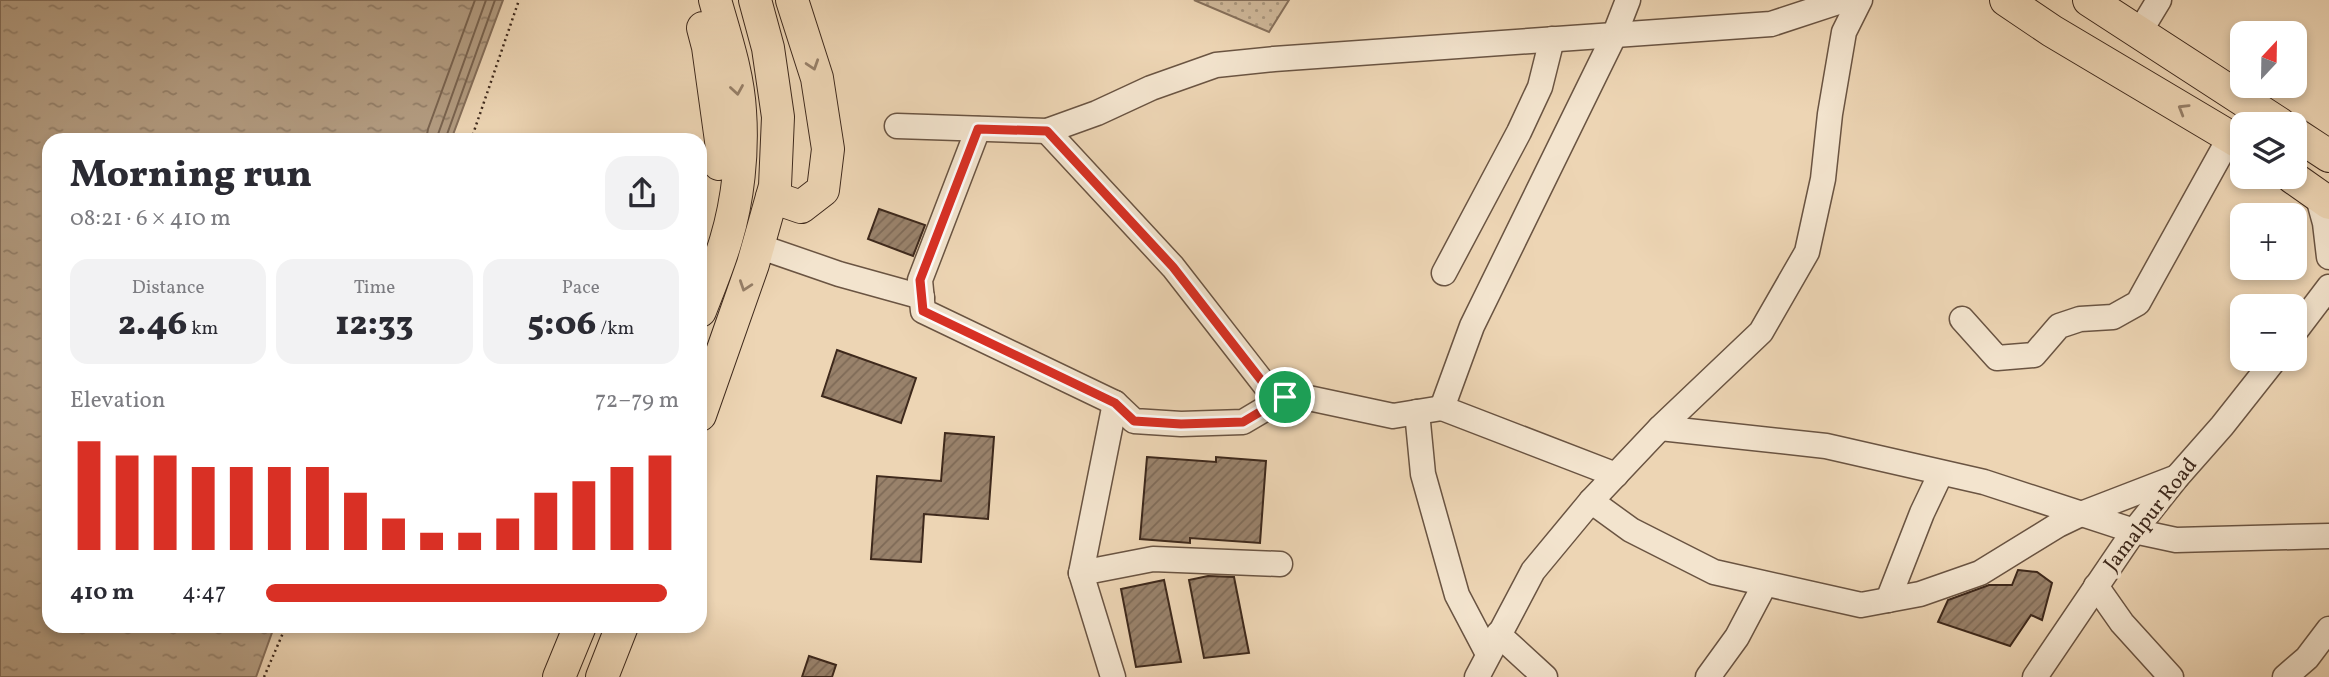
<!DOCTYPE html>
<html lang="en">
<head>
<meta charset="utf-8">
<style>
  body { margin:0; font-family:Vollkorn,serif; background:#f2f2f3; color:#2b2b33; height:100vh; display:flex; flex-direction:column; font-size:26px; white-space:nowrap }
  * { box-sizing:border-box; margin:0 }
  p { font-size:23px; color:#7c7c81 }
  .icon { flex:none; width:38px; height:38px; fill:none; stroke:currentColor; stroke-width:2; stroke-linecap:round; stroke-linejoin:round }
  .map { position:relative; flex:1; overflow:hidden }
  .panel { position:absolute; left:42px; top:133px; width:665px; height:500px; display:flex; flex-direction:column; background:#fff; border-radius:21px; box-shadow:0 4px 10px #0003 }
  .panel>* { flex:none }
  .needle { width:46px; rotate:22deg }
  .controls { position:absolute; left:2230px; top:21px; display:grid; gap:14px }
  .controls a { display:grid; place-items:center; width:77px; height:77px; border-radius:14px; background:#fff; box-shadow:0 4px 10px #0003; font-size:35px }
  .pin { position:absolute; display:grid; place-items:center; width:60px; height:60px; color:#fff; margin:-30px; border:4px solid #fff; border-radius:50%; box-shadow:0 2px 7px #0007 }
  .round { display:grid; place-items:center; flex:none; width:74px; height:74px; border-radius:21px; background:#f2f2f3 }
  .head { display:flex; align-items:center; justify-content:space-between; height:119px; padding:0 28px }
  h1 { font-size:38px; font-weight:800; line-height:52px }
  .stats { display:grid; grid-template-columns:repeat(3,1fr); gap:10px; height:119px; padding:7px 28px }
  .stats div { display:grid; align-content:center; border-radius:18px; background:#f2f2f3; text-align:center }
  .stats b { font-size:35px; font-weight:800 }
  .stats small { font-size:19px; font-weight:400 }
  .stats p { font-size:19px }
  .chart { height:196px; padding:14px 28px }
  .chart p { display:flex; justify-content:space-between }
  .chart svg { width:100%; height:126px; margin-top:7px; stroke:#d93025; stroke-width:6 }
  ul { padding:0 28px; list-style:none; font-size:23px }
  li { display:grid; grid-template-columns:112px 84px 1fr; align-items:center; height:52px }
  li i { height:18px; border-radius:9px; background:#d93025 }
  .map>svg:first-child { display:block }
  .park { fill:url(#park-dots); stroke:#86705b; stroke-width:2 }
  .water { fill:url(#water-ripples); stroke:#846d58; stroke-width:2 }
  .lines { fill:none; stroke-linecap:round; stroke-linejoin:round }
  .shore { stroke:#78624e; stroke-width:2 }
  .building { fill:url(#building-hatch); stroke:#3e291c; stroke-width:2 }
  .minor-casing { stroke:#6a5442; stroke-width:27 }
  .major-casing { stroke:#3e291c; stroke-width:34 }
  .path { stroke:#3e291c; stroke-width:2.5; stroke-dasharray:2 3.5; stroke-linecap:butt }
  .minor { stroke:#f3e4ce; stroke-width:24 }
  .major { stroke:#edd5b4; stroke-width:32 }
  .oneway { stroke:#967f68 }
  .route-casing { stroke:#fff; stroke-width:14 }
  .route { stroke:#d93025; stroke-width:9 }
  .labels { text-anchor:middle; dominant-baseline:central; stroke-width:7; stroke-linejoin:round; paint-order:stroke }
  .street-label { font-size:21px; fill:#3e291c; stroke:#f3e4ce }
</style>
</head>
<body>
<div class="map">
<svg width="2329" height="677" viewBox="0 0 2329 677">
  <defs>
    <pattern id="park-dots" width="8" height="8" patternUnits="userSpaceOnUse" patternTransform="scale(1.75)"><rect width="8" height="8" fill="#cfb89a"/><path d="M2 2h.1M6 6h.1" fill="none" stroke="#a9967d" stroke-width="1.8" stroke-linecap="round"/></pattern>
    <pattern id="water-ripples" width="26" height="14" patternUnits="userSpaceOnUse" patternTransform="scale(1.75)"><rect width="26" height="14" fill="#b29b80"/><path d="M2 4q2-2 4 0t4 0M15 11q2-2 4 0t4 0" fill="none" stroke="#927e68"/></pattern>
    <pattern id="building-hatch" width="6" height="6" patternUnits="userSpaceOnUse" patternTransform="scale(1.75)"><rect width="6" height="6" fill="#99826b"/><path d="M-1 1l2-2M0 6l6-6M5 7l2-2" fill="none" stroke="#7e6a57"/></pattern>
  </defs>
  <rect width="100%" height="100%" fill="#edd5b4"/>
  <filter id="stains"><feTurbulence type="fractalNoise" baseFrequency=".00286" numOctaves="4"/><feColorMatrix values="0 0 0 0 .2 0 0 0 0 .09 0 0 0 0 .02 0 0 0 .5 -.17"/></filter>
  <radialGradient id="worn" r=".72"><stop offset=".6" stop-color="#630" stop-opacity="0"/><stop offset="1" stop-color="#630" stop-opacity=".3"/></radialGradient>
  <polygon class="park" points="1194,0 1289,0 1269,32"/>
  <polygon class="water" points="0,0 503,0 451,140 49,140 49,626 274,627 256,677 0,677"/>
  <g class="lines">
    <g class="shore">
      <polyline points="426,140 428,129 475,0"/>
      <polyline points="436,140 486,0"/>
      <polyline points="445,140 495,0"/>
    </g>
  </g>
  <g class="building">
    <polygon points="879,209 925,225 913,256 868,239"/>
    <polygon points="837,350 916,378 901,423 822,396"/>
    <polygon points="945,433 994,437 988,519 924,514 921,562 871,559 877,476 941,481"/>
    <polygon points="1147,457 1216,462 1216,457 1266,461 1260,543 1190,538 1190,543 1140,539"/>
    <polygon points="2018,570 2037,572 2052,583 2042,620 2031,615 2010,646 1938,622 1948,600 1989,585 2012,585"/>
    <polygon points="1208,576 1234,577 1249,653 1204,658 1189,580"/>
    <polygon points="1164,580 1181,662 1136,667 1121,589"/>
    <polygon points="809,656 836,665 832,677 802,677"/>
  </g>
  <g class="lines">
    <g class="minor-casing">
      <g id="minor">
        <polyline points="2139,33 2159,0"/>
        <polyline points="897,126 1047,131 1097,113 1151,88 1216,65 1274,59 1771,24 1844,0"/>
        <polyline points="978,129 920,280 923,311 1115,403 1134,421 1181,424 1243,422 1285,397 1299,396 1393,416 1442,408"/>
        <polyline points="1047,131 1173,267 1268,389 1285,397"/>
        <polyline points="2317,194 2325,223 2329,257"/>
        <polyline points="758,246 839,274 922,297"/>
        <polyline points="1444,273 1519,132 1540,87 1552,39"/>
        <polyline points="1962,319 1997,358 2034,355 2059,326 2080,319 2113,317 2138,303 2230,137"/>
        <polyline points="2294,333 2329,287"/>
        <polyline points="1115,403 1081,573 1153,559 1280,564"/>
        <polyline points="1417,412 1423,474 1457,595 1488,654"/>
        <polyline points="1660,428 1826,446 1984,482 2134,531 2176,540 2329,536"/>
        <polyline points="1616,475 1442,408 1472,326 1614,36 1628,0"/>
        <polyline points="1591,501 1631,530 1714,572 1861,605 1920,594 1980,573 2058,525 2081,514 2177,477"/>
        <polyline points="1081,573 1113,677"/>
        <polyline points="2096,586 2122,623 2171,677"/>
        <polyline points="1888,600 1922,513 1941,473"/>
        <polyline points="1498,634 1545,677"/>
        <polyline points="1477,677 1533,571 1591,501 1660,428 1761,332 1807,252 1823,179 1830,114 1844,32 1860,0"/>
        <polyline points="1708,677 1737,637 1765,584"/>
        <polyline points="2035,677 2134,531 2177,477 2222,426 2275,359"/>
        <polyline points="2285,677 2307,658 2329,629"/>
      </g>
    </g>
    <g class="major-casing">
      <g id="major">
        <polyline points="2006,0 2052,31 2242,144"/>
        <polyline points="2089,0 2280,124"/>
        <polyline points="703,28 708,47 722,148 719,164"/>
        <polyline points="2294,133 2329,156"/>
        <polyline points="2292,177 2329,203"/>
        <polyline points="772,197 801,207 823,190 828,149 817,78 792,0"/>
        <path d="M 700,311 C 709,288 719,264 726,240 C 738,200 743,153 740,111 C 738,73 725,36 715,0"/>
        <polyline points="700,415 753,264 775,186 778,117 768,48 755,0"/>
        <polyline points="559,677 580,626"/>
        <polyline points="602,677 622,626"/>
      </g>
    </g>
    <g class="path">
      <polyline points="471,140 519,0"/>
      <polyline points="264,677 286,626"/>
    </g>
    <use href="#minor" class="minor"/>
    <use href="#major" class="major"/>
  </g>
  <defs><path id="oneway-chevron" d="M-2-3.5L2.5 0L-2 3.5" fill="none" stroke-width="1.6" stroke-linecap="round" stroke-linejoin="round" transform="scale(1.75)"/></defs>
  <g class="oneway">
    <use href="#oneway-chevron" transform="translate(813 65) rotate(72)"/>
    <use href="#oneway-chevron" transform="translate(737 90) rotate(81)"/>
    <use href="#oneway-chevron" transform="translate(2183 109) rotate(-149)"/>
    <use href="#oneway-chevron" transform="translate(745 286) rotate(109)"/>
  </g>
  <g class="lines">
    <g class="route-casing">
      <polygon id="route" points="978,129 1047,131 1173,267 1268,389 1285,397 1243,422 1181,424 1134,421 1115,403 923,311 920,280"/>
    </g>
    <use href="#route" class="route"/>
  </g>
  <g class="labels">
    <g class="street-label">
      <text transform="translate(2151 515) rotate(-52)">Jamalpur Road</text>
    </g>
  </g>
  <rect width="100%" height="100%" filter="url(#stains)"/>
  <rect width="100%" height="100%" fill="url(#worn)"/>
</svg>
<div class="controls">
<a><svg class="needle" viewBox="-14 -14 28 28"><path d="M0-13l5 13h-10z" fill="#e53935"/><path d="M0 13l5-13h-10z" fill="#7c7c81"/></svg></a>
<a><svg class="icon" aria-label="layers" viewBox="0 0 24 24"><path d="M12 4l9 5-9 5-9-5zM3 14l9 5 9-5"/></svg></a>
<a>+</a>
<a>−</a>
</div>
<div class="pin" style="left:1285px;top:397px;background:#1e9e55"><svg class="icon" aria-label="arrive" viewBox="0 0 24 24"><path d="M6 21V4h12l-3 4 3 4H6"/></svg></div>
<section class="panel">
<div class="head"><div><h1>Morning run</h1><p>08:21 · 6 × 410 m</p></div><a class="round"><svg class="icon" aria-label="share" viewBox="0 0 24 24"><path d="M12 15V3M7 8l5-5 5 5M5 13v7h14v-7"/></svg></a></div>
<div class="stats">
<div><p>Distance</p><b>2.46<small> km</small></b></div>
<div><p>Time</p><b>12:33</b></div>
<div><p>Pace</p><b>5:06<small> /km</small></b></div>
</div>
<div class="chart"><p><span>Elevation</span>72–79 m</p>
<svg viewBox="0 0 160 44" preserveAspectRatio="none"><path d="M5 44V6M15 44V11M25 44V11M35 44V15M45 44V15M55 44V15M65 44V15M75 44V24M85 44V33M95 44V38M105 44V38M115 44V33M125 44V24M135 44V20M145 44V15M155 44V11"/></svg>
</div>
<ul>
<li><b>410 m</b>4:47<i style="width:97%"></i></li>
</ul>
</section>
</div>
</body>
</html>
